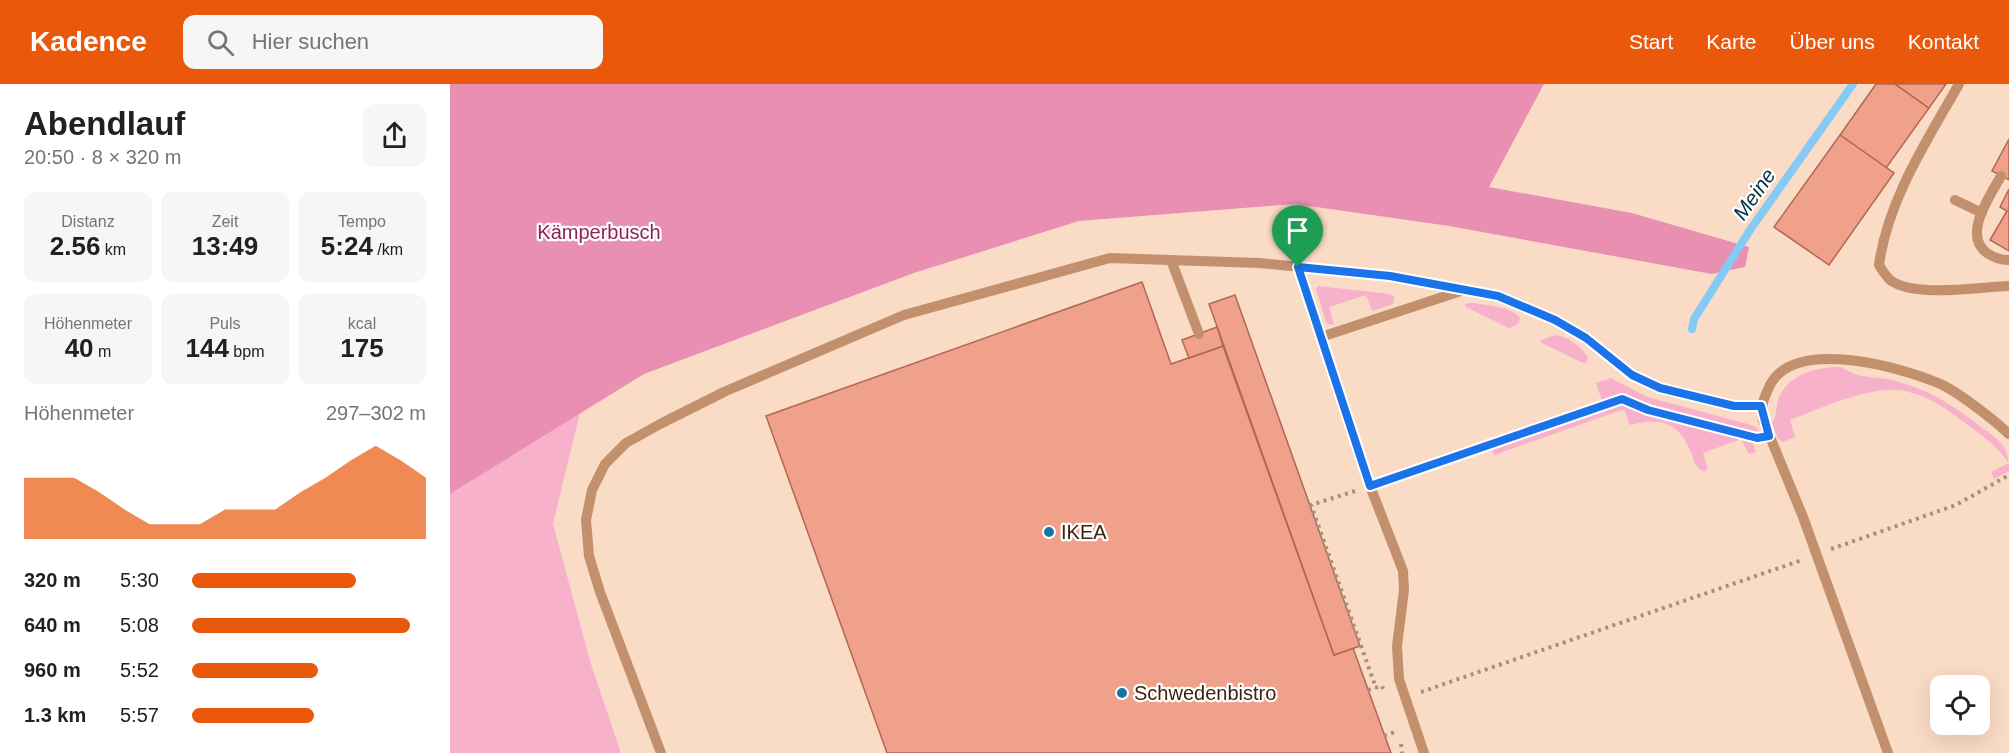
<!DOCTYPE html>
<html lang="de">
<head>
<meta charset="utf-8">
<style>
  body { margin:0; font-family:Arial,sans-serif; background:#f6f6f6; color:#202124; height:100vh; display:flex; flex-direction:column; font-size:22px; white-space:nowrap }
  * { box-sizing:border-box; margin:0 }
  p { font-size:20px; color:#757577 }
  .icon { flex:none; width:33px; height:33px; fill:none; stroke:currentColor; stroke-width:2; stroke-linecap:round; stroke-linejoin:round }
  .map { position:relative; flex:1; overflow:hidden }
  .panel { display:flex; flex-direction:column; background:#fff; width:450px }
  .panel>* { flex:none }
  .controls { position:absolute; left:1480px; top:591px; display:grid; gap:12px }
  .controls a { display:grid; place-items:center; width:60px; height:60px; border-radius:12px; background:#fff; box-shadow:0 6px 24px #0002; font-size:30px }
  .pin { position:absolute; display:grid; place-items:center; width:51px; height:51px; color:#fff; margin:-62px -26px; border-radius:50% 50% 50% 0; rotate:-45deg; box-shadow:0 0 6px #0007 }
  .pin .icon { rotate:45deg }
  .round { display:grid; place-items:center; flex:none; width:63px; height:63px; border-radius:12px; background:#f6f6f6 }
  .summary { display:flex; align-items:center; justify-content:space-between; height:102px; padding:0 24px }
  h1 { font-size:33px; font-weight:800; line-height:45px }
  .metrics { display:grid; grid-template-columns:repeat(3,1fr); gap:9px; height:102px; padding:6px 24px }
  .metrics div { display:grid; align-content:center; border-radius:12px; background:#f6f6f6; text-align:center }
  .metrics b { font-size:26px; font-weight:800 }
  .metrics small { font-size:16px; font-weight:400 }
  .metrics p { font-size:16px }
  .chart { height:168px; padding:12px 24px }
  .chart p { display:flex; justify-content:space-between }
  .chart svg { width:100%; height:108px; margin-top:6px; fill:#ea580c; opacity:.7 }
  ul { padding:0 24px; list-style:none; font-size:20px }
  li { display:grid; grid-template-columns:96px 72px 1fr; align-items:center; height:45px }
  li i { height:15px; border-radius:8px; background:#ea580c }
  header { display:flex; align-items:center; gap:36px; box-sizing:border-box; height:84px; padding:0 30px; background:#ea580c; color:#fff }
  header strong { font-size:28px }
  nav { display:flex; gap:33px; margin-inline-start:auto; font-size:21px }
  .search { width:420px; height:54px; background:#f6f6f6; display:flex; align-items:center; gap:15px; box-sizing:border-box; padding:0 21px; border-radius:12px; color:#757577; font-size:22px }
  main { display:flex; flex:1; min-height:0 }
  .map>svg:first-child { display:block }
  .built { fill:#fadbc6; fill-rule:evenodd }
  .green { fill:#f8b1cb }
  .forest { fill:#e990b2 }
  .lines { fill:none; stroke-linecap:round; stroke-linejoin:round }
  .stream { stroke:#84caf4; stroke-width:8 }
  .building { fill:#f0a18b; stroke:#b16753; stroke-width:1.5 }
  .path { stroke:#a49083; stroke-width:4; stroke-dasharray:3 4.5; stroke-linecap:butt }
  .lane { stroke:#c3906d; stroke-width:10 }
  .route-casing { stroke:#fff; stroke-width:12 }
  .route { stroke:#1a73e8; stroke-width:8 }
  .poi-dot { fill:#1777a4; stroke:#fff; stroke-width:2 }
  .labels { text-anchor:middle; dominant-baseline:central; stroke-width:4.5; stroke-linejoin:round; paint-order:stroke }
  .park-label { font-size:20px; fill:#8a2455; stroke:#fff }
  .poi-label { font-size:20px; fill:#3d230f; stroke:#fff; text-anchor:start }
  .water-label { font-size:21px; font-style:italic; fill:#063045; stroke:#fff }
</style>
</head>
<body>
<header>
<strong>Kadence</strong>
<div class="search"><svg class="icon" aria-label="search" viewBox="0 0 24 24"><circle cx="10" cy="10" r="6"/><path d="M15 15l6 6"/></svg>Hier suchen</div>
<nav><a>Start</a><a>Karte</a><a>Über uns</a><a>Kontakt</a></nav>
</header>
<main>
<section class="panel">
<div class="summary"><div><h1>Abendlauf</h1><p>20:50 · 8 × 320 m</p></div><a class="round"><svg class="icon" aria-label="share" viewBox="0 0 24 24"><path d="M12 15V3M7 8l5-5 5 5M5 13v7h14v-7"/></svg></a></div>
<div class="metrics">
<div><p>Distanz</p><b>2.56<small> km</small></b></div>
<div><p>Zeit</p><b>13:49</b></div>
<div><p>Tempo</p><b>5:24<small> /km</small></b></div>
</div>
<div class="metrics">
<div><p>Höhenmeter</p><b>40<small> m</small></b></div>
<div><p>Puls</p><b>144<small> bpm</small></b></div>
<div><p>kcal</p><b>175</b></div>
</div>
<div class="chart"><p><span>Höhenmeter</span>297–302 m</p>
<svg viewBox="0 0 160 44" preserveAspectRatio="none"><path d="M0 44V19L10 19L20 19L30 25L40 32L50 38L60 38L70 38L80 32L90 32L100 32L110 25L120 19L130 12L140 6L150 12L160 19V44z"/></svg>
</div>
<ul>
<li><b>320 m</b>5:30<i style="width:70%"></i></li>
<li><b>640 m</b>5:08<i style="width:93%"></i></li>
<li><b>960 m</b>5:52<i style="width:54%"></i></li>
<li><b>1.3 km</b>5:57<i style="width:52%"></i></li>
</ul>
</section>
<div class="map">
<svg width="1559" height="669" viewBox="0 0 1559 669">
  <rect width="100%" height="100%" fill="#f5e7de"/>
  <path class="built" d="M 1094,0 L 1559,0 L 1559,669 L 171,669 L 141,580 L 103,440 L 130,329 L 194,290 L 464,189 L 629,137 L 845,120 L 999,142 L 1299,163 L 1182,129 L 1038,103 ZM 1491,602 L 1530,602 L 1530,640 L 1491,640 Z"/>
  <g class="green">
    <polygon points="868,202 940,210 944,212 943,220 922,227 916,211 879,223 884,241 878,240 876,238 866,205"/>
    <path d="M 1022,219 C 1036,221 1061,222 1070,234 C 1069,241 1065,242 1059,244 L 1016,223 L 1015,220 Z"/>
    <path d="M 1105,251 C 1117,252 1133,264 1138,274 L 1135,280 L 1090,258 L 1092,256 Z"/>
    <path d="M 1391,283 C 1396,286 1402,289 1408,291 C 1420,294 1433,293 1445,297 C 1477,305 1502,320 1527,340 C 1548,356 1559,359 1559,387 L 1544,395 L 1541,388 L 1559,379 C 1546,361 1529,349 1511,336 C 1495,324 1479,313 1459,308 C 1426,298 1372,324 1340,336 L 1345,353 L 1333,358 L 1328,355 L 1322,338 C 1327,332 1326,324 1328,316 C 1338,290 1366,283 1391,283 Z"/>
    <path d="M 1161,294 L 1197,313 L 1298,340 L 1306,343 L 1309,349 C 1264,337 1216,329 1174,309 L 1152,317 L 1146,299 Z"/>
    <path d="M 1174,318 L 1207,331 L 1299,354 L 1302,357 L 1306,368 L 1299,370 L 1291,355 L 1253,369 L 1258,385 L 1254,387 C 1245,384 1244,376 1241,368 C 1228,338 1211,333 1180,341 L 1174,325 L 1044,371 L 1041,364 Z"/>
    <polygon points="130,329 103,440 141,580 171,669 0,669 0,410"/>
  </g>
  <polygon class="forest" points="0,0 1094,0 1039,103 1182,129 1299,163 1295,183 1262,190 999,142 845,120 629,137 464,189 194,290 0,410"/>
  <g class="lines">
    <polyline class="stream" points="1242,245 1244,235 1300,146 1403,0"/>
  </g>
  <g class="building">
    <polygon points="1426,0 1445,0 1479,24 1436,84 1390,51"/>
    <polygon points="1445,0 1496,0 1479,24"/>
    <polygon points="1390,51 1444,89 1379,181 1324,143"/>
    <polygon points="1559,55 1559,96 1542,87"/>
    <polygon points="1559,105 1559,167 1540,156 1557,127 1550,123"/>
    <polygon points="692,198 721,280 773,262 884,571 903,564 941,669 437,669 316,332"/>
    <polygon points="785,211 910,562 884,571 759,220"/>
    <polygon points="767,243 773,262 739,274 732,256"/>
  </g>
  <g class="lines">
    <g class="path">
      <polyline points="935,398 1172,315 1198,326 1301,353"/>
      <polyline points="905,407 861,421 926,604"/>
      <polyline points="1381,465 1506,421 1559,391"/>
      <polyline points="918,606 932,602 933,605"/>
      <polyline points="971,608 1352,476"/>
      <polyline points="934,652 948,647"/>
      <polyline points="951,660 952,669"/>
    </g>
    <g class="lane">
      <path d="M 1509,0 C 1477,57 1438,115 1429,181 C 1432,186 1436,192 1440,196 C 1464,214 1528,203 1559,202"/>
      <path d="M 1551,92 C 1540,112 1512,151 1537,169 C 1544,174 1551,176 1559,176"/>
      <polyline points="1505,116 1532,129"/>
      <polyline points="721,176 749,250"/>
      <polyline points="848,183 920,402 953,487 954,506 947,562 949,595 974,669"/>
      <polyline points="871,253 1014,206"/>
      <polyline points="211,669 150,508 139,472 136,436 142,406 155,380 176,359 212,339 276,307 454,231 660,174 809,179 941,192 1048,212 1105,236 1136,254 1182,291 1210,304 1284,322 1311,322"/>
      <path d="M 1438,669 L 1353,433 L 1313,336 C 1311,320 1313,316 1320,301 C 1345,253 1450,283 1488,299 C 1506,306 1544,336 1559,350"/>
    </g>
  </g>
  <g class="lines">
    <g class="route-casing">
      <polygon id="route" points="848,183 940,192 1048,212 1105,236 1136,254 1182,291 1210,304 1284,322 1311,322 1319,352 1307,354 1198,326 1172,315 920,402"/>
    </g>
    <use href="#route" class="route"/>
  </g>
  <g class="poi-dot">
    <circle cx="599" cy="448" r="6"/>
    <circle cx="672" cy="609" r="6"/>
  </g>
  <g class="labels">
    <g class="park-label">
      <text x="149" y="148">Kämperbusch</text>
    </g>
    <g class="poi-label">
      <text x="611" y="448">IKEA</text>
      <text x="684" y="609">Schwedenbistro</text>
    </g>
    <g class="water-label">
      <text transform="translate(1304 110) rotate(-55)">Meine</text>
    </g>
  </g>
</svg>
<div class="controls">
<a><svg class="icon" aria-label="locate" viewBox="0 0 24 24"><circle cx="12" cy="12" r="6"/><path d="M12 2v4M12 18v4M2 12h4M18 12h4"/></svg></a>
</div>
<div class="pin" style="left:848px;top:183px;background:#1e9e55"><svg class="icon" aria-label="arrive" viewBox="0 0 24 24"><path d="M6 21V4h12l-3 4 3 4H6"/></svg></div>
</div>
</main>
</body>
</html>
